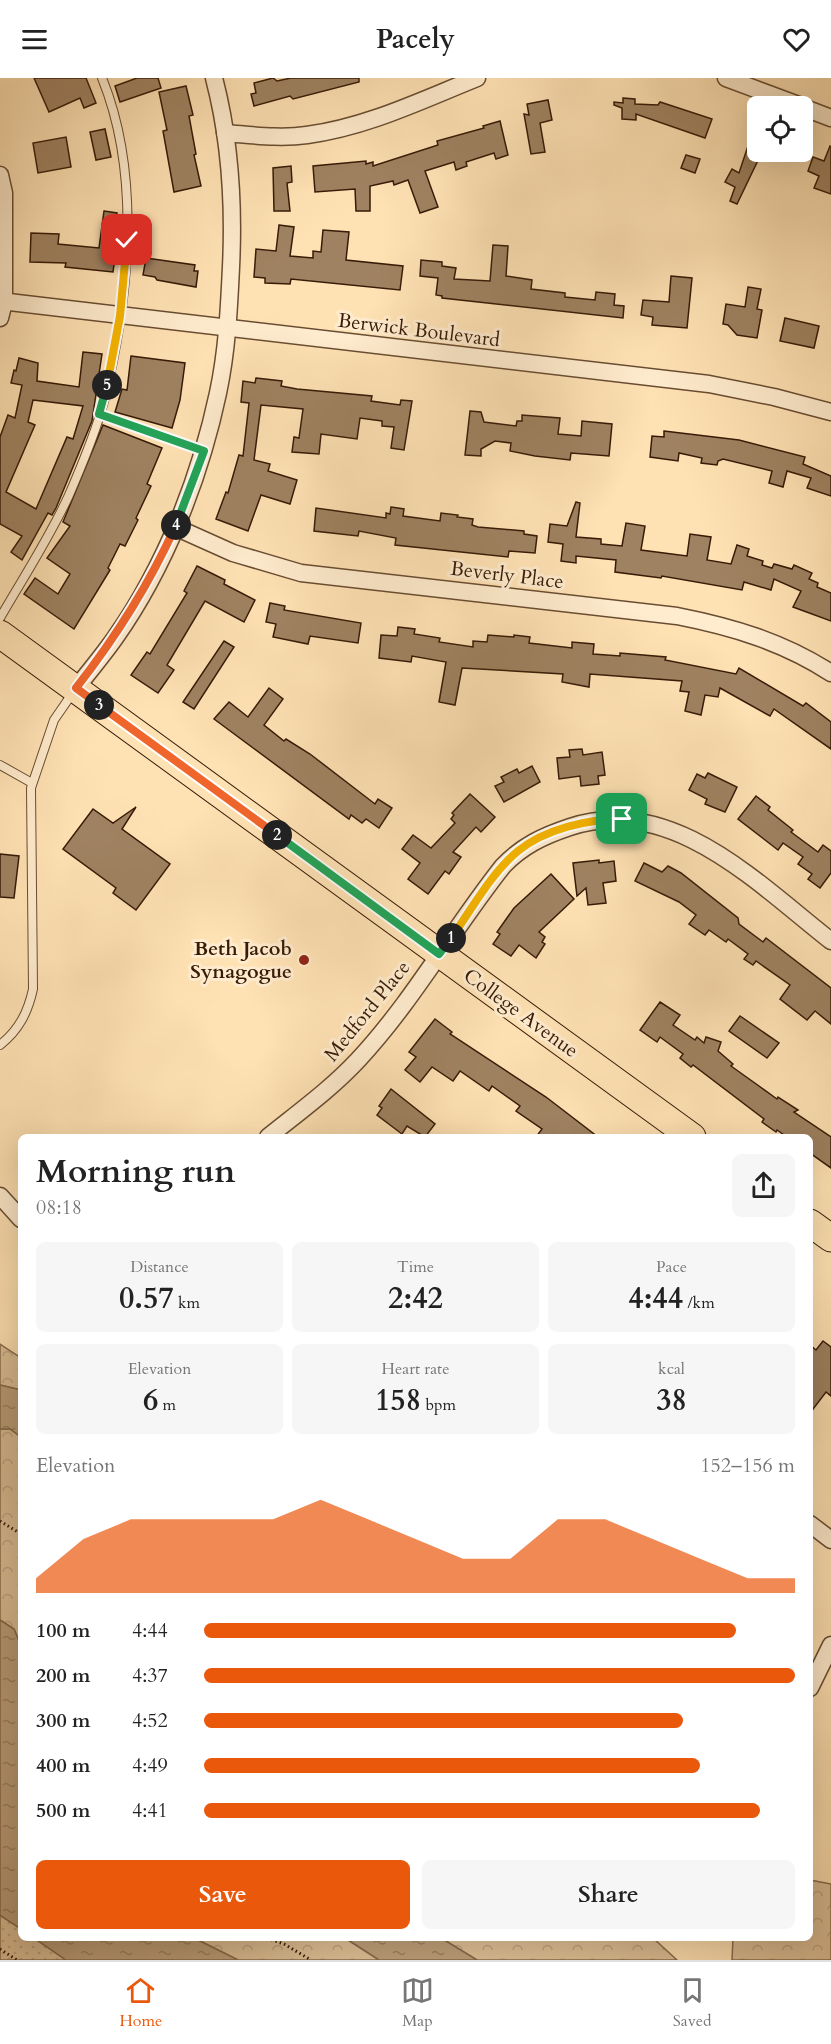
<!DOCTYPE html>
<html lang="en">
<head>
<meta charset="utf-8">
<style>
  body { margin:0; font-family:Cardo,serif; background:#f6f6f6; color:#222; height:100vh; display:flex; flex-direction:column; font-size:22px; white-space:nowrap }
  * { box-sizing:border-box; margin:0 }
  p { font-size:20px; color:#767676 }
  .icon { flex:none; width:33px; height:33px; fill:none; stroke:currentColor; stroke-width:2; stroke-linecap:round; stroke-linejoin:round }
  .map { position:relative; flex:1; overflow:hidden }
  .sheet { position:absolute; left:18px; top:1056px; width:795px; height:807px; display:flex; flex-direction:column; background:#fff; border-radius:9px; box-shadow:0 6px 24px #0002 }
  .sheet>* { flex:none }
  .tools { position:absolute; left:747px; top:18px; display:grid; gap:12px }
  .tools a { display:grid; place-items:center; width:66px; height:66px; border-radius:9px; background:#fff; box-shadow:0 6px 24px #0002; font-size:30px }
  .pin { position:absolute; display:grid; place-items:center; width:51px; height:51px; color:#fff; margin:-26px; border-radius:12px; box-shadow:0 3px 9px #0006 }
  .km { position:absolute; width:30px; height:30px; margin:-15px; border-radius:50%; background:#222; color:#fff; font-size:16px; line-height:30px; text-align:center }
  .round { display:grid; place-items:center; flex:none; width:63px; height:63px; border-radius:9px; background:#f6f6f6 }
  .headline { display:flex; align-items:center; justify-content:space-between; height:102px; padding:0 18px }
  h1 { font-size:33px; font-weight:600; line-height:45px }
  .figures { display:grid; grid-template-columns:repeat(3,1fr); gap:9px; height:102px; padding:6px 18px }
  .figures div { display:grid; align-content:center; border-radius:9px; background:#f6f6f6; text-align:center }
  .figures b { font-size:30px; font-weight:600 }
  .figures small { font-size:16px; font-weight:400 }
  .figures p { font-size:16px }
  .chart { height:168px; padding:12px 18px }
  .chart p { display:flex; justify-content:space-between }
  .chart svg { width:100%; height:108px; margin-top:6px; fill:#ea580c; opacity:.7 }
  .primary-button { display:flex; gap:12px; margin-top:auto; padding:12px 18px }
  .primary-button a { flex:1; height:69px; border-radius:9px; background:#ea580c; color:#fff; font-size:24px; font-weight:600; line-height:69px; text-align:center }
  .primary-button a+a { background:#f6f6f6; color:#222 }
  ul { padding:0 18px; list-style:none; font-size:20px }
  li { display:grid; grid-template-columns:96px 72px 1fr; align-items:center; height:45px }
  li i { height:15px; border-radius:8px; background:#ea580c }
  header { display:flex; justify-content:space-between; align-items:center; height:78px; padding:0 18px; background:#fff; font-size:27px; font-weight:600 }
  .dock { display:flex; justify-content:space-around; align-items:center; height:84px; border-top:2px solid #e0e0e0; background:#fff; font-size:16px; color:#767676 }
  .dock a { display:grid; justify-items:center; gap:3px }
  .dock .current { color:#ea580c }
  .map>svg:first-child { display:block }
  .grass { fill:url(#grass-dots); stroke:#8a6e4f; stroke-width:1.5 }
  .forest { fill:url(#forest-crowns); stroke:#8a6e4f; stroke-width:1.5 }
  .water { fill:url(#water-ripples); stroke:#866a4b; stroke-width:1.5 }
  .building { fill:#9f8261; stroke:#371b07; stroke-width:1.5; fill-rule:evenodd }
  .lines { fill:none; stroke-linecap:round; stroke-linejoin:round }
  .service-casing { stroke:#694d32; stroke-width:10 }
  .minor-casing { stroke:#694d32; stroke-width:19 }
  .primary-casing { stroke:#371b07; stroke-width:29 }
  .path { stroke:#371b07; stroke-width:3; stroke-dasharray:1.5 3; stroke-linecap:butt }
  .service { stroke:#ffecce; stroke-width:8 }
  .minor { stroke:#ffecce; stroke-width:16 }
  .primary { stroke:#ffe2b4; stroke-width:27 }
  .split-1-casing { stroke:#fff; stroke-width:12 }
  .split-2-casing { stroke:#fff; stroke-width:12 }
  .split-3-casing { stroke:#fff; stroke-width:12 }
  .split-4-casing { stroke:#fff; stroke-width:12 }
  .split-5-casing { stroke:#fff; stroke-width:12 }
  .split-6-casing { stroke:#fff; stroke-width:12 }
  .split-1 { stroke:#f5b400; stroke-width:8 }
  .split-2 { stroke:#22a559; stroke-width:8 }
  .split-3 { stroke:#f0652b; stroke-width:8 }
  .split-4 { stroke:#f0652b; stroke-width:8 }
  .split-5 { stroke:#22a559; stroke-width:8 }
  .split-6 { stroke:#f5b400; stroke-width:8 }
  .poi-dot { fill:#8f2418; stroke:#ffecce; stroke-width:2 }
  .labels { text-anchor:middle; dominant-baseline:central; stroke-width:6; stroke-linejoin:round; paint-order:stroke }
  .street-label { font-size:20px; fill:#371b07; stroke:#ffecce }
  .poi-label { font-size:20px; font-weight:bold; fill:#371b07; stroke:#ffecce; text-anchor:end }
</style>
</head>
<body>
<header><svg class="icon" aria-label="menu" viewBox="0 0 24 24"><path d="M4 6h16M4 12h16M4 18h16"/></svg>Pacely<svg class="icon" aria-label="heart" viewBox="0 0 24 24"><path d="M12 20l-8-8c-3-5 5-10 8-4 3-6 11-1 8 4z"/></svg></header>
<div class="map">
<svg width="831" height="1882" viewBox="0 0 831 1882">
  <defs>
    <pattern id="grass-dots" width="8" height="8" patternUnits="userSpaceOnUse" patternTransform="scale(1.5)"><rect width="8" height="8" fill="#ddc097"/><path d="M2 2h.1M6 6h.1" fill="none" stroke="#bea481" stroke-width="1.8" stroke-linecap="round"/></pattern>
    <pattern id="forest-crowns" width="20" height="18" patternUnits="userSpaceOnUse" patternTransform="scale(1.5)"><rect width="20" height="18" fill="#ddc097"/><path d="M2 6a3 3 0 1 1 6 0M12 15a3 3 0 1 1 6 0" fill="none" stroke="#bea481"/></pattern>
    <pattern id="water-ripples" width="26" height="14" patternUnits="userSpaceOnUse" patternTransform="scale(1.5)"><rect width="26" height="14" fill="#bb9e79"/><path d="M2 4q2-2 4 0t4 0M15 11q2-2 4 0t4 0" fill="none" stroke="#998061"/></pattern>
  </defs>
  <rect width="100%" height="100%" fill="#ffe2b4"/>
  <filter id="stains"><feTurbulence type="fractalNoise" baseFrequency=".00333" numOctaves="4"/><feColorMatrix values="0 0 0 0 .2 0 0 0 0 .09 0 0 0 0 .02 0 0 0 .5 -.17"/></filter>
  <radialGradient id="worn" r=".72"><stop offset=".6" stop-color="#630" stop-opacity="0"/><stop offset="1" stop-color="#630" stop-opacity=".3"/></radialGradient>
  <polygon class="grass" points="0,1837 21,1851 21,1860 34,1860 66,1882 0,1882"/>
  <g class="forest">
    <polygon points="0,1266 21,1280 21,1312 0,1307"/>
    <polygon points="0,1351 10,1351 21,1359 21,1568 14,1551 0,1542"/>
    <polygon points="810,1802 831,1806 831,1882 732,1882 733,1860 810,1860"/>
    <polygon points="194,1860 345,1860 379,1882 238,1882"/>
    <polygon points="441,1860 653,1860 677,1882 477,1882"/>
  </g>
  <g class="water">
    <polygon points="0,1307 21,1312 21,1359 10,1351 0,1351"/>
    <polygon points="0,1542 14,1551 21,1568 21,1851 0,1837"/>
    <polygon points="34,1860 194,1860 238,1882 66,1882"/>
    <polygon points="345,1860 441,1860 477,1882 379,1882"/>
  </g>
  <g class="building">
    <polygon points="34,0 86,0 96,25 84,30 80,20 49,34"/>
    <polygon points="137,0 158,0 161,10 120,24 115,8"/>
    <polygon points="273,0 277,3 291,0 359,0 359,4 293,21 290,18 254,28 251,16 256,15 254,5"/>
    <polygon points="186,8 193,37 189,38 196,76 194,77 201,108 174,114 163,53 167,52 159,14"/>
    <polygon points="623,20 635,21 635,26 658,27 660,24 712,41 705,60 636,36 636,42 622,41 622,30 614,27 614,24 623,25"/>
    <polygon points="548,22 552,42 540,45 545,74 531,76 524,36 529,37 527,26"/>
    <polygon points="500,43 508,77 496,81 494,75 466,84 467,88 456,92 454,84 425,93 438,129 420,135 408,102 394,107 393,103 370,108 370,133 356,133 355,111 315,114 313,88 366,83 366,86 373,84 373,88 438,67 437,63 484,50 483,48"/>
    <polygon points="755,47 758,74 762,74 737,126 730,123 735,109 725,104 732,91 739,95"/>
    <polygon points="105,51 111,79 96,82 90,54"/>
    <polygon points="66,59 71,89 38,95 33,65"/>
    <polygon points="830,68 831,69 831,116 814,110 819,98 808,93 813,79 824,83"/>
    <polygon points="686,77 700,81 695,95 681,90"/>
    <polygon points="291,88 292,104 287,105 290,133 274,133 273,90"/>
    <polygon points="104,133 117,135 113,172 116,172 113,194 65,189 66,185 30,184 31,155 59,156 58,166 99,170"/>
    <polygon points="279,147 294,149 290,178 313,180 313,173 321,174 323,152 349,154 346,182 403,188 400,212 291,201 290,206 265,205 265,200 254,199 256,171 276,173"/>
    <polygon points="493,167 508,168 506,198 532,202 531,211 565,215 565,219 595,222 596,214 615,216 614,227 624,228 623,240 442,220 442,218 436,217 438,200 420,198 421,182 442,184 442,188 456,190 454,201 490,203"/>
    <polygon points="146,180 195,187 194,193 198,193 196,209 157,202 155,199 143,197"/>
    <polygon points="671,198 692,200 687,250 652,247 653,239 641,237 643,222 669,224"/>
    <polygon points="748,209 761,211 757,231 762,232 757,260 737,257 728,247 723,246 726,226 745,229"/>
    <polygon points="785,240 819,248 814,270 780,263"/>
    <path d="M 83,274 L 102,276 L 92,343 L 56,430 L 52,437 L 48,435 L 22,482 L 11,474 L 22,458 L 0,446 L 0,359 L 8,337 L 15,340 L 22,307 L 11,305 L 14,292 L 16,293 L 19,280 L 38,285 L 37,303 L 79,309 ZM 33,322 L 83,328 L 73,361 L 67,359 L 36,431 L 6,414 L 35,347 L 28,344 Z"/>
    <polygon points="131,278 185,285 180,322 172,350 115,334 122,311 127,312"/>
    <polygon points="256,300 282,303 281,308 297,311 372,318 371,323 400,327 401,322 412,323 404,372 391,370 394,349 382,348 382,343 360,340 357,361 321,356 319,376 292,374 294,359 299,360 303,331 261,327 254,382 270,386 268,393 297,402 290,426 261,417 248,453 216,441 226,414 228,415 239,377 243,378 249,325 241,324 243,303 255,305"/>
    <polygon points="470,333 481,334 484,344 516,348 517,343 522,343 522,337 560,340 558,356 581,358 582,343 612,346 609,378 571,375 570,382 535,378 510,373 511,365 495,363 481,371 481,378 465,377"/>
    <polygon points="103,347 162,370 147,406 151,408 136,440 138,442 125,468 120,466 108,490 110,492 74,551 24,516 35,500 58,516 70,496 47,480 70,448 63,444"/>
    <polygon points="664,353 739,362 805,379 803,386 831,398 831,418 807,410 811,400 787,393 783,409 769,405 772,393 723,381 718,383 717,387 701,385 702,380 679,375 678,383 650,379 652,358 664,359"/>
    <polygon points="576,424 580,425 576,459 601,461 601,466 622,468 626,445 645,448 641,472 687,478 690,456 711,459 707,482 731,486 737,467 749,471 747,478 763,483 762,487 772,490 774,486 792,491 794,487 812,495 809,501 818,505 817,509 831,515 831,543 793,529 801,513 774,501 771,512 744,504 742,512 662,498 661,500 615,494 616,482 576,478 576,485 561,483 563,466 548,464 550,446 567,448"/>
    <polygon points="391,429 404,431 403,438 440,443 441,435 458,437 457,439 473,441 472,447 478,449 524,453 524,456 537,458 535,475 509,473 508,479 395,467 396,460 359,453 358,458 314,453 316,430 386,440 386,435 390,436"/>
    <polygon points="197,488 225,502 224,506 255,522 244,544 205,523 167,587 174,592 158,615 131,597 147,574 150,576 187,515 184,513"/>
    <polygon points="270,525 285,528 284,532 361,545 358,565 310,558 308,566 273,559 276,546 266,544"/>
    <polygon points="398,549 415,551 414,556 440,560 439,564 473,569 473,563 487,564 488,557 514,559 514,557 530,559 529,565 572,570 572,564 594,566 593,576 620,578 620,575 666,579 665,582 736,596 739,590 803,628 806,625 831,644 831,671 774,631 770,638 720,610 718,619 705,617 701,637 685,633 689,614 680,613 682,603 590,596 589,609 562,604 563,596 462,590 455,627 439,624 446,584 412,578 411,584 379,580 381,557 397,558"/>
    <polygon points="224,563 234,569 194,631 183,624"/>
    <polygon points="269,610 283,621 264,647 284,663 286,661 310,676 375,726 378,721 392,730 379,750 366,741 362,745 351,737 349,741 214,641 229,624 248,639"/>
    <polygon points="582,671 583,677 602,674 605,697 598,698 599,706 581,708 580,698 559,701 557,680 570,679 569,672"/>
    <polygon points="532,688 540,704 504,724 495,708 504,704 501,699 517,691 519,695"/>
    <polygon points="708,695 737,709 725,734 705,726 707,721 689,712 697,696 705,700"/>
    <polygon points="470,716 495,739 481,754 476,749 453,774 461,779 449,796 445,793 428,816 408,801 420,785 402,771 413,757 431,770 455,745 451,741 454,737 452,735"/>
    <polygon points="756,718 770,729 768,732 793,752 791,754 818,774 823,767 831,773 831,795 820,810 808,801 812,796 798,786 803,779 783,765 778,772 738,741"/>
    <polygon points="136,729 122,751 170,786 136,832 113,815 116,810 63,771 93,731 113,745"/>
    <polygon points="0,776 19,778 14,820 0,819"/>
    <polygon points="599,782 599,785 614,783 616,803 603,805 606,825 588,827 586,810 577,818 573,785"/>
    <polygon points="644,785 662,794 668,788 681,795 738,840 739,846 763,864 766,860 831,910 831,946 815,933 807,942 780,921 790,907 756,883 753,887 744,881 748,876 728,861 726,864 709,852 705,857 689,846 696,837 679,824 635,803"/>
    <polygon points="551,796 574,821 539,854 545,859 542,864 545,866 536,880 519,867 511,878 493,866 500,856 497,854 514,830"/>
    <polygon points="660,924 680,937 673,947 695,962 697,959 704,965 706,959 721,964 718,973 733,986 731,988 777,1021 778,1019 798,1032 794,1034 831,1059 831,1090 810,1075 810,1059 787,1059 777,1052 776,1054 762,1044 764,1041 693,987 691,989 680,980 683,976 660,959 657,964 640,952"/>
    <polygon points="740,938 779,965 767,980 729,953"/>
    <polygon points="435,941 452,954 450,956 546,1019 598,1059 536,1059 542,1051 516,1033 520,1028 492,1008 489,1013 460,993 453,1003 432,989 420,1004 405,992 416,979 409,974"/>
    <polygon points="391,1011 435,1046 425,1059 407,1048 402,1056 377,1037 382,1030 379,1028"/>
    <polygon points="823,1263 831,1269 831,1318 826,1314 810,1335 810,1267 816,1272"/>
  </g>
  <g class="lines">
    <g class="service-casing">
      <g id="service">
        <polyline points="99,336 204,373"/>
        <path d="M 0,540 C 23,500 50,459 69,417 C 82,387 96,354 104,323 C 129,222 142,98 102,0"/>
        <polyline points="0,687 32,705"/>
        <path d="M 0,967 C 19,952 28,934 33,911 L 31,710 L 54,642 L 74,613"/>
      </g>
    </g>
    <g class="minor-casing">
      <g id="minor">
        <polyline points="726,0 801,28"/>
        <polyline points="802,29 831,40"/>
        <path d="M 225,55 C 252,57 280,61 307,57 C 367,49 422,22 477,0"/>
        <polyline points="0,97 4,115 4,224 0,240"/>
        <polyline points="0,223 709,306 774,319 831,334"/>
        <path d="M 175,449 L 233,475 L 301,495 L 677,538 C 733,549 783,564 831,595"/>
        <path d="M 76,610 C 89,594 103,577 115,560 C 165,489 200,400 218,315 C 227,273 229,231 231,189 C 234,126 230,61 214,0"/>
        <path d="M 268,1059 C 299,1034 331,1011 358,982 C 413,923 453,851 503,788 C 522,768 543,758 570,749 C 671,715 758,806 831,863"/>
        <polyline points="0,1118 21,1141"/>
        <polyline points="810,1446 831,1462"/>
        <polyline points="810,1610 831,1567"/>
      </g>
    </g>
    <g class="primary-casing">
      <g id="primary">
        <polyline points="0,556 692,1059"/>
        <polyline points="810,1145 831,1160"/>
      </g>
    </g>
    <g class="path">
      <polyline points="0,1443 21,1456"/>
      <polyline points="267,1860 284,1866 311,1882"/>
      <polyline points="0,1871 17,1882"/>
    </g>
    <use href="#service" class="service"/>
    <use href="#minor" class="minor"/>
    <use href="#primary" class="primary"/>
  </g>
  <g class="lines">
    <g class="split-1-casing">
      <path id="split-1" d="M 451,860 C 472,831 491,795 518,773 C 545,751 588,741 622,741"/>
    </g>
    <g class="split-2-casing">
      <polyline id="split-2" points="277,757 439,876 451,860"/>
    </g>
    <g class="split-3-casing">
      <polyline id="split-3" points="99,627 277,757"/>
    </g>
    <g class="split-4-casing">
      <path id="split-4" d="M 99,627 L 76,610 C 116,559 149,507 176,447"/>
    </g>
    <g class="split-5-casing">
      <polyline id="split-5" points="107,307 99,336 204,373 176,447"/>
    </g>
    <g class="split-6-casing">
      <polyline id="split-6" points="107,307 120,238 127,162"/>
    </g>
    <use href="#split-1" class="split-1"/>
    <use href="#split-2" class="split-2"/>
    <use href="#split-3" class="split-3"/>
    <use href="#split-4" class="split-4"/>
    <use href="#split-5" class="split-5"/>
    <use href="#split-6" class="split-6"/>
  </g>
  <circle class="poi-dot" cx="304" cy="882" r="6"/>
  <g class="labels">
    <g class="street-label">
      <text transform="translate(419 252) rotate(7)">Berwick Boulevard</text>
      <text transform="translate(507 497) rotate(7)">Beverly Place</text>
      <text transform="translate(367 933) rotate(-51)">Medford Place</text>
      <text transform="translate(521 935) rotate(36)">College Avenue</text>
    </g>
    <g class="poi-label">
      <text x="292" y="870">Beth Jacob<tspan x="292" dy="23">Synagogue</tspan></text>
    </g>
  </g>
  <rect width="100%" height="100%" filter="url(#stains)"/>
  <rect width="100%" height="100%" fill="url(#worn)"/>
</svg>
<div class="tools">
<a><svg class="icon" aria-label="locate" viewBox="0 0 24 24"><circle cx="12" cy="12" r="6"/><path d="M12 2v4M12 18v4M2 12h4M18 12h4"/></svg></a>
</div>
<div class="pin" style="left:622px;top:741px;background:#1e9e55"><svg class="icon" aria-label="arrive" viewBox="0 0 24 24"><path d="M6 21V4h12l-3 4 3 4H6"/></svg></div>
<div class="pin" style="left:127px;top:162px;background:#d93025"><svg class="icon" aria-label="check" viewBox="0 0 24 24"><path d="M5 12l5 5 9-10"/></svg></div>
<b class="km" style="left:451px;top:860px">1</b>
<b class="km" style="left:277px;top:757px">2</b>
<b class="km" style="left:99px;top:627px">3</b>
<b class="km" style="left:176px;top:447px">4</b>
<b class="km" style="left:107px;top:307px">5</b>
<section class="sheet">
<div class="headline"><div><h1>Morning run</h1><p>08:18</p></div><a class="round"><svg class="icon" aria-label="share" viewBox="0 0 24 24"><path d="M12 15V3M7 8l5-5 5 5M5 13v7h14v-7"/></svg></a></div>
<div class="figures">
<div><p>Distance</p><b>0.57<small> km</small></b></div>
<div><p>Time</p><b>2:42</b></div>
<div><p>Pace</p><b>4:44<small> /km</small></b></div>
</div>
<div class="figures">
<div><p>Elevation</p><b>6<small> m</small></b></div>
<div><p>Heart rate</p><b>158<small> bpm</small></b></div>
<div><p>kcal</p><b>38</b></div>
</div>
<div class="chart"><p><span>Elevation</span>152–156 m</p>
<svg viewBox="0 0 160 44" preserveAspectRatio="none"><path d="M0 44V38L10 22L20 14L30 14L40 14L50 14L60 6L70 14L80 22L90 30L100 30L110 14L120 14L130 22L140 30L150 38L160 38V44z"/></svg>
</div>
<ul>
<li><b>100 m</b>4:44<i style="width:90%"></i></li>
<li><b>200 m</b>4:37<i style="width:100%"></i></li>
<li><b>300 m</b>4:52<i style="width:81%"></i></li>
<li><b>400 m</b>4:49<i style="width:84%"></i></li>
<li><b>500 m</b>4:41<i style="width:94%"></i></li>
</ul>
<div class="primary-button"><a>Save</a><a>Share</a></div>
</section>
</div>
<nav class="dock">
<a class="current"><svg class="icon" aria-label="home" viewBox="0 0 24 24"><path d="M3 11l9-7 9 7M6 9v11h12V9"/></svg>Home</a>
<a><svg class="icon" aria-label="map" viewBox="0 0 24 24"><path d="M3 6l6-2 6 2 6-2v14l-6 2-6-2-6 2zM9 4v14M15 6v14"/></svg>Map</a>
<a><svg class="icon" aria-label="saved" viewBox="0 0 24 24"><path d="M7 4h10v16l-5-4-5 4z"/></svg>Saved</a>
</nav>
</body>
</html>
